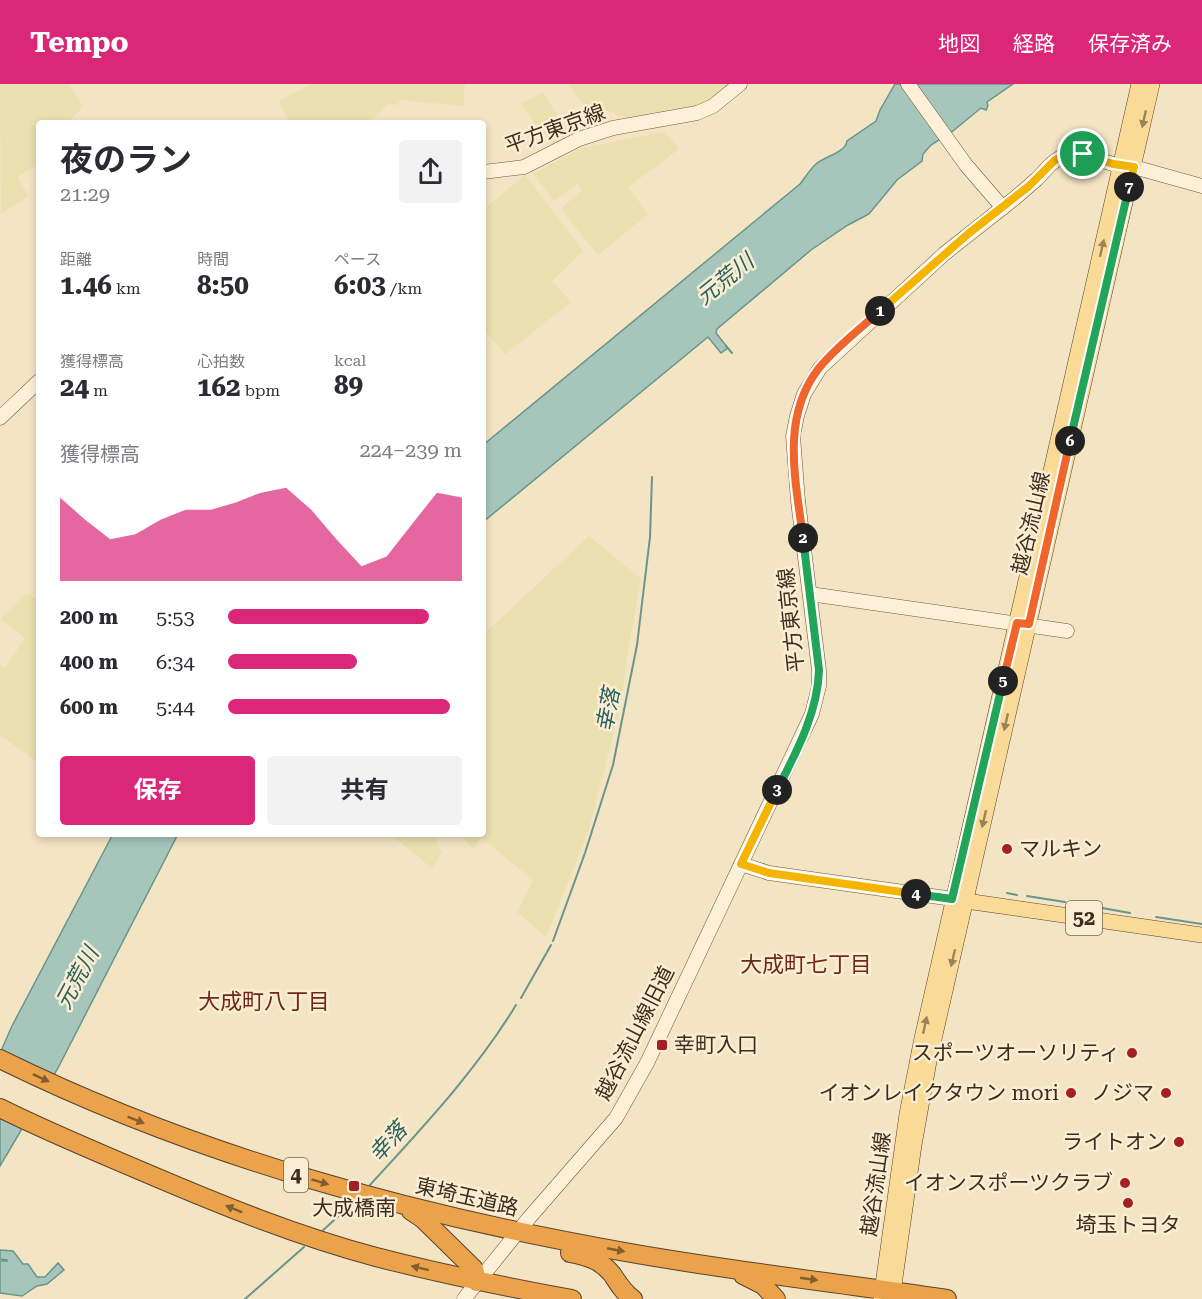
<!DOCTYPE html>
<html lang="ja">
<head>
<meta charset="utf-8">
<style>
  body { margin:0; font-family:"Roboto Serif","Noto Sans JP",serif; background:#f2f2f3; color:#2b2b33; height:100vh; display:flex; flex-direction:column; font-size:22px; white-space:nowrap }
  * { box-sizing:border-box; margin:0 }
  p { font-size:20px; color:#7c7c81 }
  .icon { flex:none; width:33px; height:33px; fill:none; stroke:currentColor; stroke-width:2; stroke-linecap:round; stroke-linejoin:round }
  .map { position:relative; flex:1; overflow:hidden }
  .details { position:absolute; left:36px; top:36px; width:450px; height:717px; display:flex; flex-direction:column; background:#fff; border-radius:6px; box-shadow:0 3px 9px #0003 }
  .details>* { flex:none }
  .pin { position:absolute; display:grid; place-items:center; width:51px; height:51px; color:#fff; margin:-26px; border:3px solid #fff; border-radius:50%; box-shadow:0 2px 6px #0007 }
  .km { position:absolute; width:30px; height:30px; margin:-15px; border-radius:50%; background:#222; color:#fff; font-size:16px; line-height:30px; text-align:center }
  .round { display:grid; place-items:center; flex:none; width:63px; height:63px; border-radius:6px; background:#f2f2f3 }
  .summary { display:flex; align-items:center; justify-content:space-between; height:102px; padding:0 24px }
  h1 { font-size:33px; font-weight:700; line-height:45px }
  .metrics { display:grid; grid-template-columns:repeat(3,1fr); gap:9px; height:102px; padding:6px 24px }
  .metrics div { display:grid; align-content:center }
  .metrics b { font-size:26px; font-weight:700 }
  .metrics small { font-size:16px; font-weight:400 }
  .metrics p { font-size:16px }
  .chart { height:168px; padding:12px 24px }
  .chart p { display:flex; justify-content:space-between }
  .chart svg { width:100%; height:108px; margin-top:6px; fill:#db2777; opacity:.7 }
  .primary-button { display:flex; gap:12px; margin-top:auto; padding:12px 24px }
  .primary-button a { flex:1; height:69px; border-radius:6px; background:#db2777; color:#fff; font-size:24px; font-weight:700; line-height:69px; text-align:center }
  .primary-button a+a { background:#f2f2f3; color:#2b2b33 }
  ul { padding:0 24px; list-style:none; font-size:20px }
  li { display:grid; grid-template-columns:96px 72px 1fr; align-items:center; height:45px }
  li i { height:15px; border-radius:8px; background:#db2777 }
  header { display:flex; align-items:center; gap:36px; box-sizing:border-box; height:84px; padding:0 30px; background:#db2777; color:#fff }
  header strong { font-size:28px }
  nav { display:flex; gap:33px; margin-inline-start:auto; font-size:21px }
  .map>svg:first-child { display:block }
  .farmland { fill:#eae0b0 }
  .water { fill:#a6c6bc; stroke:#6b958a; stroke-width:1.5 }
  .pier { fill:#f3e4c3 }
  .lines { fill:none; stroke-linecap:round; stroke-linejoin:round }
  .stream { stroke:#6b958a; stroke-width:2 }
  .secondary-casing { stroke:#72563a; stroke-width:15 }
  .primary-casing { stroke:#5d422c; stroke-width:16 }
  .highway-casing { stroke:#5d422c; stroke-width:20 }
  .secondary { stroke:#fcf1d8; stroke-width:14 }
  .primary { stroke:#fada97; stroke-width:15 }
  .highway { stroke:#eba34b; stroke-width:18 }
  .oneway { fill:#9c845a }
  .oneway2 { fill:#835c2f }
  .split-1-casing { stroke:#fff; stroke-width:12 }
  .split-2-casing { stroke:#fff; stroke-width:12 }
  .split-3-casing { stroke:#fff; stroke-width:12 }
  .split-4-casing { stroke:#fff; stroke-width:12 }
  .split-5-casing { stroke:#fff; stroke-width:12 }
  .split-6-casing { stroke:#fff; stroke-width:12 }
  .split-7-casing { stroke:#fff; stroke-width:12 }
  .split-8-casing { stroke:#fff; stroke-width:12 }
  .split-1 { stroke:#f5b400; stroke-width:8 }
  .split-2 { stroke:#f0652b; stroke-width:8 }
  .split-3 { stroke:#22a559; stroke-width:8 }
  .split-4 { stroke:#f5b400; stroke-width:8 }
  .split-5 { stroke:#22a559; stroke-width:8 }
  .split-6 { stroke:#f0652b; stroke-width:8 }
  .split-7 { stroke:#22a559; stroke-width:8 }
  .split-8 { stroke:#f5b400; stroke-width:8 }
  .poi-dot { fill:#a62023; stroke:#f9eed4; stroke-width:2 }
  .labels { text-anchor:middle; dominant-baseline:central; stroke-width:5; stroke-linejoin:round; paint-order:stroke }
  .shield { fill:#f9eed4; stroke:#766754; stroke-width:1.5 }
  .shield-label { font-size:20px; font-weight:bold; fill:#3e2d1d }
  .street-label { font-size:21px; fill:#3e2d1d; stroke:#f9eed4 }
  .poi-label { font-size:21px; fill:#3e2d1d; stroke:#f9eed4; text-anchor:end }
  .water-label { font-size:22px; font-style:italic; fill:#2b605c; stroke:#f9eed4 }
  .neighbourhood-label { font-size:22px; fill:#702917; stroke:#f9eed4 }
</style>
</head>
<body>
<header>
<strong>Tempo</strong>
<nav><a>地図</a><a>経路</a><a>保存済み</a></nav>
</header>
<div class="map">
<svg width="1202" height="1215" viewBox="0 0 1202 1215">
  <rect width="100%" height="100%" fill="#f3e4c3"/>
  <g class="farmland">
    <polygon points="0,0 68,0 83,22 70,36 72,39 39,39 39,80 17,93 29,112 1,130"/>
    <polygon points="311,0 465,0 463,22 401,16 396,21 388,20 367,39 290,39 279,17"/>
    <polygon points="568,0 731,0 710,17 695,22 626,33 584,20"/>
    <polygon points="543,9 573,54 553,64 520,19"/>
    <polygon points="664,48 679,65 628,103 648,130 598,171 561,125 582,106 578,99 554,117 533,90 582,64"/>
    <polygon points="525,91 583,167 552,197 571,218 505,270 483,244 483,126"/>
    <polygon points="589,452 641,495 627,572 621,620 589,745 546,853 517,828 533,796 481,753 474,765 459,750 483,750 483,551"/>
    <polygon points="26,509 39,517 39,679 0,651 0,582 5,584 25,554 0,535"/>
    <polygon points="390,750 432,750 442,768 432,784"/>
  </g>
  <g class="water">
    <path d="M 895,0 L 1013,0 L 987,18 L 988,22 L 986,26 L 981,24 L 953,47 L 931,61 L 923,70 L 922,77 L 897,96 L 869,130 L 848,141 L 811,166 L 717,245 L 716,249 L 728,264 L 721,269 L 708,253 L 483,438 L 483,361 L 800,100 C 805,94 810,85 816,80 C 825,72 845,69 847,57 L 876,37 L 880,26 Z"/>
    <polygon points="113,750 178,750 58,984 0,1082 0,969 12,942"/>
    <polygon points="0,1166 13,1167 23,1180 28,1180 37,1193 45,1193 58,1179 64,1186 47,1200 37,1202 22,1212 0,1209 0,1177 7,1177 7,1176 0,1175"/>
  </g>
  <polygon class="pier" points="0,965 57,992 25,1047 0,1034"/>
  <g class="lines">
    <g class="stream">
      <polyline points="726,262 732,269"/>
      <polyline points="1007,809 1017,811"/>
      <polyline points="1027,812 1065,818"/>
      <polyline points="1085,821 1130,829"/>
      <polyline points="1156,833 1202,840"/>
      <polyline points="553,857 585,769 613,681 637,561 650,453 652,393"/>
      <polyline points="521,914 551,861"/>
      <path d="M 370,1101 C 422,1044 476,987 516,921"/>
      <polyline points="320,1149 355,1117"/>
      <polyline points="245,1215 304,1163"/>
    </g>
    <g class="secondary-casing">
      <g id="secondary">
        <polyline points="908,0 966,81 1003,124"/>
        <polyline points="483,88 524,83 579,55 613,44 697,29 713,22 740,0"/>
        <polyline points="0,334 39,297"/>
        <polyline points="810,510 1067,547"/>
        <polyline points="741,780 769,789 953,815"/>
        <polyline points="464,1215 529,1134 616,1034 647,979 812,630 819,602 819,586 798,417 793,352 797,332 804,310 820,284 944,170 1015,114 1037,95 1051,80 1061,73 1080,70 1113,80 1141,85 1202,102"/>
      </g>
    </g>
    <g class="primary-casing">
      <g id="primary">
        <polyline points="959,816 1202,851"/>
        <polyline points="881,1215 907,1030 922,954 1139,0"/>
        <polyline points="892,1215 914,1061 929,977 1152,0"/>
      </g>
    </g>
    <g class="highway-casing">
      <g id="highway">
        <path d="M 0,975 C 197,1072 409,1130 625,1168 C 731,1187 839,1199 947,1215"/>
        <path d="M 0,1024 C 48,1048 97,1068 146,1089 C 221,1121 297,1152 376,1173 C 441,1190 506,1203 572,1215"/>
        <polyline points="411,1127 423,1135 474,1185 477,1198"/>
        <path d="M 570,1169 C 586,1172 601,1176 612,1190 C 618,1199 623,1208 633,1215"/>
        <polyline points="743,1191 763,1201 776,1215"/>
      </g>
    </g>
    <use href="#secondary" class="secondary"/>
    <use href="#primary" class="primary"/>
    <use href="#highway" class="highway"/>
  </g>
  <defs><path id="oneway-solid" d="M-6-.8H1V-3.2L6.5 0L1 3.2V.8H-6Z" transform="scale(1.5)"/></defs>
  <g class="oneway">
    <use href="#oneway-solid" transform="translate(1144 35) rotate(102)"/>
    <use href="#oneway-solid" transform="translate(1102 164) rotate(-77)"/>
    <use href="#oneway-solid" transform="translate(1006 638) rotate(103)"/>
    <use href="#oneway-solid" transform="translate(984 735) rotate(103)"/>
    <use href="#oneway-solid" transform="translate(953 874) rotate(103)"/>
    <use href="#oneway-solid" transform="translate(925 941) rotate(-78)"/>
  </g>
  <g class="oneway2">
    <use href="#oneway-solid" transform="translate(41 994) rotate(25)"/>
    <use href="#oneway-solid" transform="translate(136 1036) rotate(22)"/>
    <use href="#oneway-solid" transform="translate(320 1098) rotate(17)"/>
    <use href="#oneway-solid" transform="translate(234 1125) rotate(-158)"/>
    <use href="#oneway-solid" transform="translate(616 1166) rotate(11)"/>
    <use href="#oneway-solid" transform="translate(420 1184) rotate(-166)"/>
    <use href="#oneway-solid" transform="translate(809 1195) rotate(8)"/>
  </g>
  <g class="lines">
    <g class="split-1-casing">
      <polyline id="split-1" points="880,227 968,150 1029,102 1055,76 1070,70 1083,70"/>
    </g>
    <g class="split-2-casing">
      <path id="split-2" d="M 803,454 C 796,397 780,334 819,284 C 836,263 860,245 880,227"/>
    </g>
    <g class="split-3-casing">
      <path id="split-3" d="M 777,706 C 796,669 818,628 819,586 L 803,454"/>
    </g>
    <g class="split-4-casing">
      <polyline id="split-4" points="777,706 741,780 769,789 916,810"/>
    </g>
    <g class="split-5-casing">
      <polyline id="split-5" points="916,810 952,815 1003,597"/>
    </g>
    <g class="split-6-casing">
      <polyline id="split-6" points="1003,597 1017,539 1029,540 1070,357"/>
    </g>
    <g class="split-7-casing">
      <polyline id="split-7" points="1070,357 1129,103"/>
    </g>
    <g class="split-8-casing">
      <polyline id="split-8" points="1083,70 1113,80 1134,83 1129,103"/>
    </g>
    <use href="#split-1" class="split-1"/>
    <use href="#split-2" class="split-2"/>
    <use href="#split-3" class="split-3"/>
    <use href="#split-4" class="split-4"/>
    <use href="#split-5" class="split-5"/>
    <use href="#split-6" class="split-6"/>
    <use href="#split-7" class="split-7"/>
    <use href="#split-8" class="split-8"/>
  </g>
  <g class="poi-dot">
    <circle cx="1007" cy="765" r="6"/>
    <rect x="656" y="955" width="12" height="12" rx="3"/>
    <circle cx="1132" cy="969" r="6"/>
    <circle cx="1071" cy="1009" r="6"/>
    <circle cx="1166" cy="1009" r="6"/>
    <circle cx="1179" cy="1058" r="6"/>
    <circle cx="1125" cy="1099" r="6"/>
    <rect x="348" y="1096" width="12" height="12" rx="3"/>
    <circle cx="1128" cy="1119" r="6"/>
  </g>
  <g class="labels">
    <g class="shield">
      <rect x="1066" y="817" width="36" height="34" rx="4.5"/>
      <rect x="284" y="1074" width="24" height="34" rx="4.5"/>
    </g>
    <g class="shield-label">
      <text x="1084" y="834">52</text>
      <text x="296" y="1091">4</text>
    </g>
    <g class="street-label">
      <text transform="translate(555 45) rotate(-20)">平方東京線</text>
      <text transform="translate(1031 439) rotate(-77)">越谷流山線</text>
      <text transform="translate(791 536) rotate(-96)">平方東京線</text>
      <text transform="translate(635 949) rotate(-63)">越谷流山線旧道</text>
      <text transform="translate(876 1100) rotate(-82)">越谷流山線</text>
      <text transform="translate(467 1113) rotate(13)">東埼玉道路</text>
    </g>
    <g class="poi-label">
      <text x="1019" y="765" text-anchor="start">マルキン</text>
      <text x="674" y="961" text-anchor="start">幸町入口</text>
      <text x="1120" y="969">スポーツオーソリティ</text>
      <text x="1059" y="1009">イオンレイクタウン mori</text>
      <text x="1154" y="1009">ノジマ</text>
      <text x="1167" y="1058">ライトオン</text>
      <text x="1113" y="1099">イオンスポーツクラブ</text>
      <text x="354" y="1124" text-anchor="middle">大成橋南</text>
      <text x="1128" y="1141" text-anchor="middle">埼玉トヨタ</text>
    </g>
    <g class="water-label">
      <text transform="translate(725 195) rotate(-39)">元荒川</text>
      <text transform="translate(608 626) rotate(-79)">幸落</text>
      <text transform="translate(77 894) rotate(-62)">元荒川</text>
      <text transform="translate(388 1058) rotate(-48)">幸落</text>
    </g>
    <g class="neighbourhood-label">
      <text x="806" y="880">大成町七丁目</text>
      <text x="264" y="917">大成町八丁目</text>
    </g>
  </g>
</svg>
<div class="pin" style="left:1083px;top:70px;background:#1e9e55"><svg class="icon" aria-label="arrive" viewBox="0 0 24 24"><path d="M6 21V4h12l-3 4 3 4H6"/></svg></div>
<b class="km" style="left:880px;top:227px">1</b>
<b class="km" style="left:803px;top:454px">2</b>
<b class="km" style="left:777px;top:706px">3</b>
<b class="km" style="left:916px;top:810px">4</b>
<b class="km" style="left:1003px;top:597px">5</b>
<b class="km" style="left:1070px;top:357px">6</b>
<b class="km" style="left:1129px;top:103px">7</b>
<section class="details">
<div class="summary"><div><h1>夜のラン</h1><p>21:29</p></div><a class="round"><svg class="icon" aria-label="share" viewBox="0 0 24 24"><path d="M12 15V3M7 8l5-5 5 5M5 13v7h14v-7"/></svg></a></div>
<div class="metrics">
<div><p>距離</p><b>1.46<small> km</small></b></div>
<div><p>時間</p><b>8:50</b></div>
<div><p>ペース</p><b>6:03<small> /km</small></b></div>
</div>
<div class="metrics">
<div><p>獲得標高</p><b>24<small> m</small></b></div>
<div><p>心拍数</p><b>162<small> bpm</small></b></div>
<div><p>kcal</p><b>89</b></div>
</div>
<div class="chart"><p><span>獲得標高</span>224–239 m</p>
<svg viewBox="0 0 160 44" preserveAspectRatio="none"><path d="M0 44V10L10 19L20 27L30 25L40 19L50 15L60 15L70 12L80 8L90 6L100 15L110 27L120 38L130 34L140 21L150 8L160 10V44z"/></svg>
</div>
<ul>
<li><b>200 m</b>5:53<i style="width:86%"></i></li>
<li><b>400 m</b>6:34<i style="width:55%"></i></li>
<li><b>600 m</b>5:44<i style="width:95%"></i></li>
</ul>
<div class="primary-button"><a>保存</a><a>共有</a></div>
</section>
</div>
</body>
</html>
